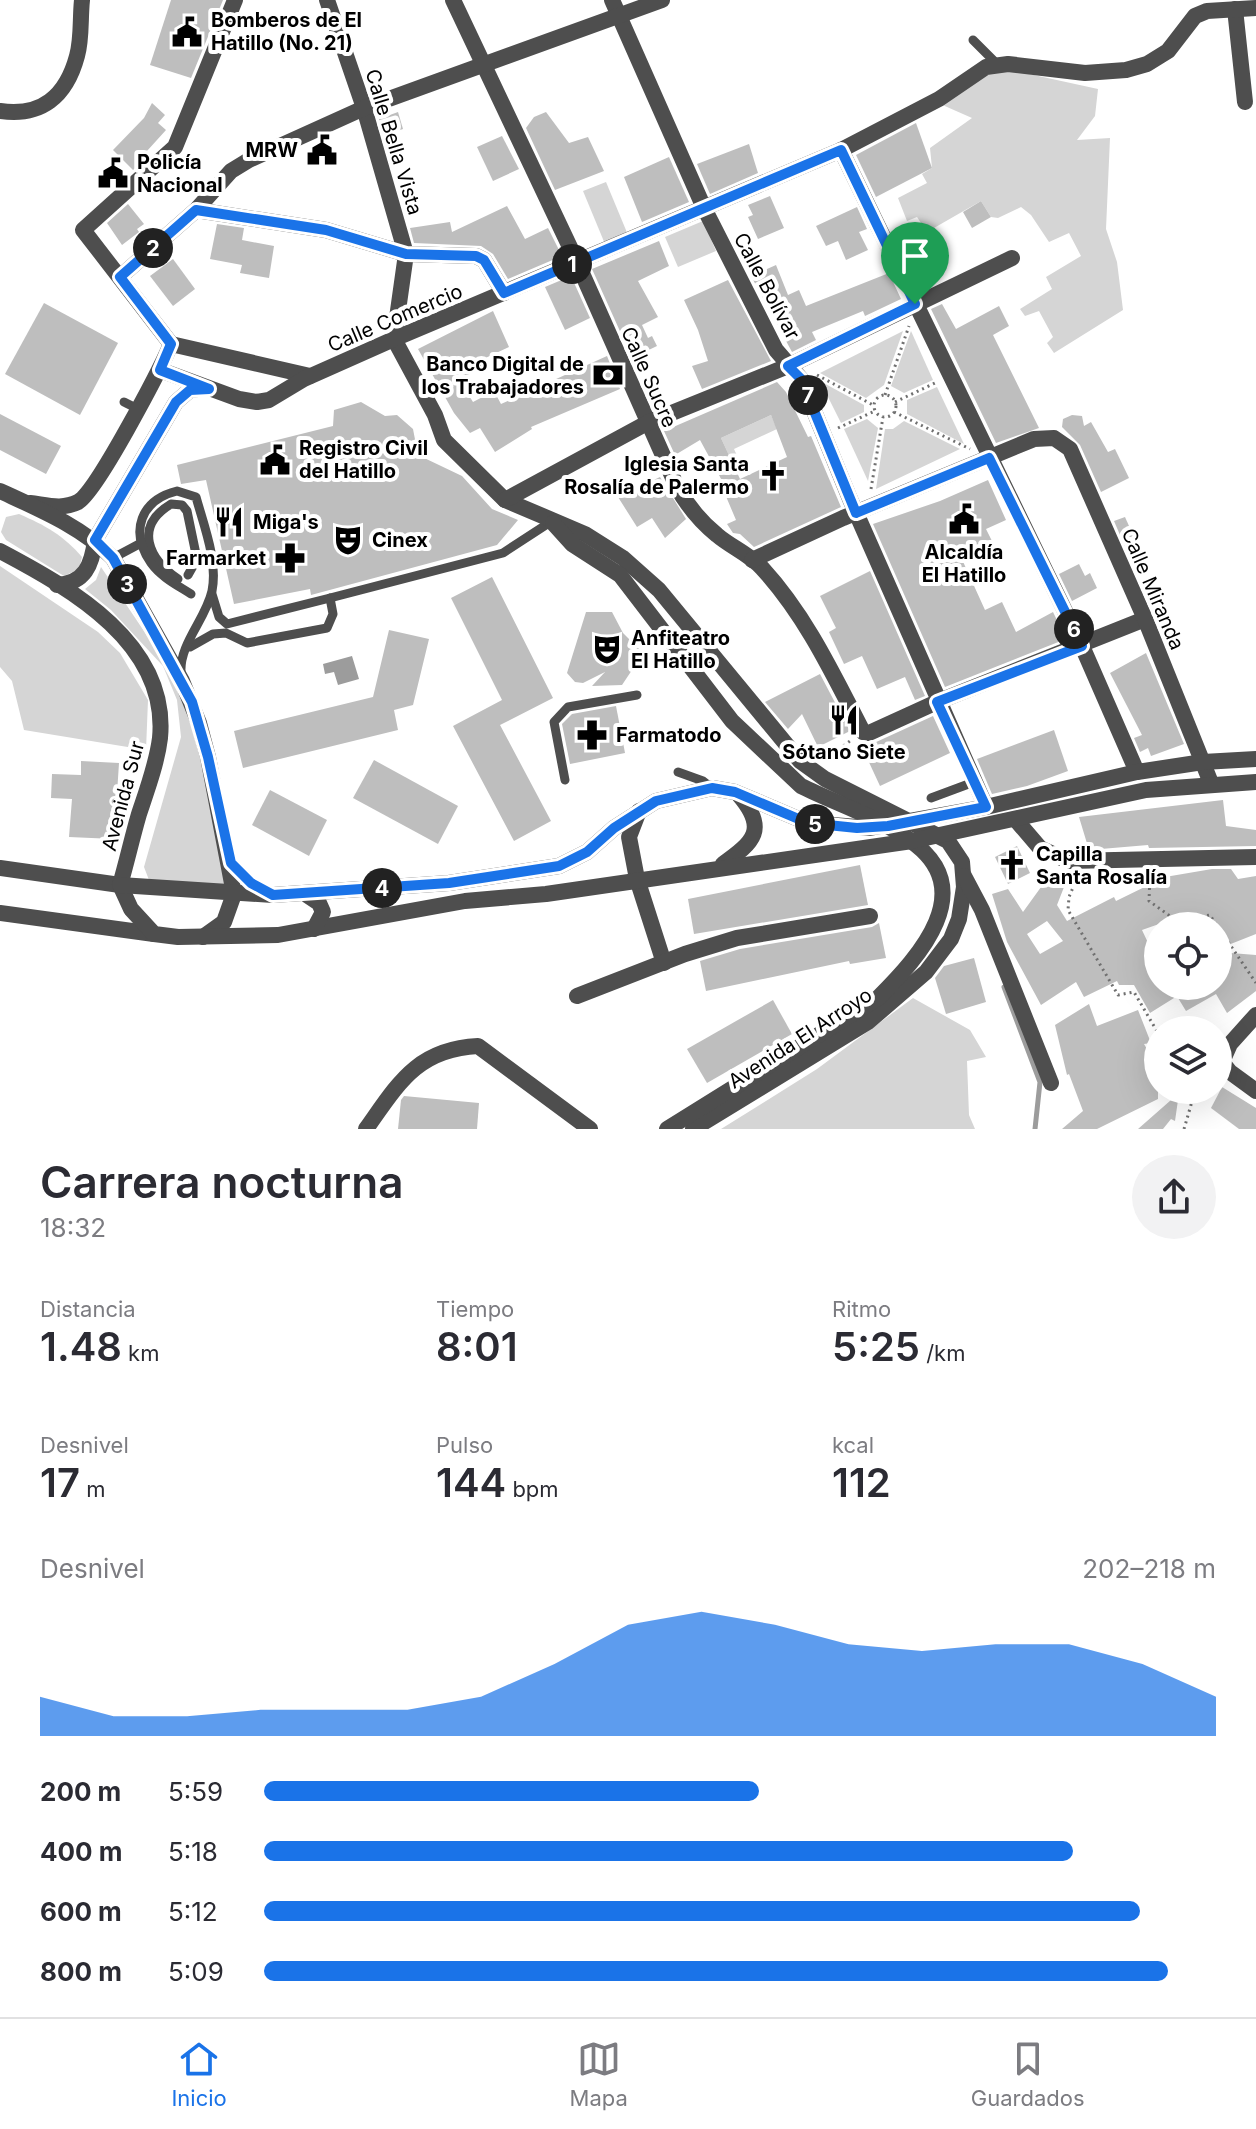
<!DOCTYPE html>
<html lang="es">
<head>
<meta charset="utf-8">
<style>
  body { margin:0; font-family:Inter,sans-serif; background:#f2f2f3; color:#2b2b33; height:100vh; display:flex; flex-direction:column; font-size:30px; white-space:nowrap }
  * { box-sizing:border-box; margin:0 }
  p { font-size:26px; color:#7c7c81 }
  .icon { flex:none; width:44px; height:44px; fill:none; stroke:currentColor; stroke-width:2; stroke-linecap:round; stroke-linejoin:round }
  .map { position:relative; height:1129px; overflow:hidden }
  .panel { display:flex; flex-direction:column; background:#fff; flex:1 }
  .panel>* { flex:none }
  .buttons { position:absolute; left:1144px; top:912px; display:grid; gap:16px }
  .buttons a { display:grid; place-items:center; width:88px; height:88px; border-radius:50%; background:#fff; box-shadow:0 8px 32px #0002; font-size:40px }
  .pin { position:absolute; display:grid; place-items:center; width:68px; height:68px; color:#fff; margin:-82px -34px; border-radius:50% 50% 50% 0; rotate:-45deg; box-shadow:0 0 8px #0007 }
  .pin .icon { rotate:45deg }
  .km { position:absolute; width:40px; height:40px; margin:-20px; border-radius:50%; background:#222; color:#fff; font-size:22px; line-height:40px; text-align:center }
  .round { display:grid; place-items:center; flex:none; width:84px; height:84px; border-radius:42px; background:#f2f2f3 }
  .headline { display:flex; align-items:center; justify-content:space-between; height:136px; padding:0 40px }
  h1 { font-size:44px; font-weight:600; line-height:60px }
  .metrics { display:grid; grid-template-columns:repeat(3,1fr); gap:12px; height:136px; padding:8px 40px }
  .metrics div { display:grid; align-content:center }
  .metrics b { font-size:40px; font-weight:600 }
  .metrics small { font-size:22px; font-weight:400 }
  .metrics p { font-size:22px }
  .chart { height:224px; padding:16px 40px }
  .chart p { display:flex; justify-content:space-between }
  .chart svg { width:100%; height:144px; margin-top:8px; fill:#1a73e8; opacity:.7 }
  ul { padding:0 40px; list-style:none; font-size:26px }
  li { display:grid; grid-template-columns:128px 96px 1fr; align-items:center; height:60px }
  li i { height:20px; border-radius:10px; background:#1a73e8 }
  .dock { display:flex; justify-content:space-around; align-items:center; height:112px; border-top:2px solid #e1e1e2; background:#fff; font-size:22px; color:#7c7c81 }
  .dock a { display:grid; justify-items:center; gap:4px }
  .dock .selected { color:#1a73e8 }
  .map>svg:first-child { display:block }
  .green { fill:#d5d5d5 }
  .water { fill:#9c9c9c }
  .lines { fill:none; stroke-linecap:round; stroke-linejoin:round }
  .stream { stroke:#9c9c9c; stroke-width:5 }
  .building { fill:#bebebe; fill-rule:evenodd }
  .path { stroke:#707070; stroke-width:3; stroke-dasharray:2 4; stroke-linecap:butt }
  .service { stroke:#4e4e4e; stroke-width:9 }
  .minor { stroke:#4e4e4e; stroke-width:16 }
  .tertiary { stroke:#4e4e4e; stroke-width:16 }
  .route-casing { stroke:#fff; stroke-width:16 }
  .route { stroke:#1a73e8; stroke-width:10 }
  .labels { text-anchor:middle; dominant-baseline:central; stroke-width:8; stroke-linejoin:round; paint-order:stroke }
  .poi-label { font-size:20px; font-weight:bold; fill:#000; stroke:#fff; text-anchor:start }
  .street-label { font-size:20px; fill:#000; stroke:#fff }
</style>
</head>
<body>
<div class="map">
<svg width="1256" height="1129" viewBox="0 0 1256 1129">
  <rect width="100%" height="100%" fill="#fff"/>
  <g class="green">
    <polygon points="990,72 1020,72 1098,89 1095,116 1077,140 1110,138 1106,229 1117,262 1123,310 1054,353 1047,343 1053,337 1039,311 1025,316 1020,309 1052,289 1046,277 1081,256 1069,233 1049,242 1031,215 1021,207 998,218 991,217 981,201 927,232 917,217 907,221 898,198 927,183 922,174 932,168 930,148 972,118 938,103"/>
    <polygon points="606,182 628,235 605,244 583,191"/>
    <polygon points="703,221 716,251 678,267 665,237"/>
    <polygon points="903,331 884,385 866,398 820,373"/>
    <polygon points="911,331 933,380 904,393 891,386"/>
    <polygon points="820,381 864,405 864,412 841,423"/>
    <polygon points="937,387 964,444 907,414 907,400"/>
    <polygon points="771,415 777,429 734,449 744,471 722,481 717,470 732,462 721,438"/>
    <polygon points="867,419 878,428 868,481 844,429"/>
    <polygon points="904,421 960,449 876,489 885,429 893,429"/>
    <path d="M 19,514 C 45,525 64,536 82,557 L 79,569 L 64,576 L 6,540 L 1,532 L 6,517 Z"/>
    <polygon points="0,566 98,632 120,653 148,700 146,750 24,730 12,681 0,667"/>
    <polygon points="101,567 164,661 199,736 226,888 149,880 144,867 181,737 177,700 163,666 111,610 85,589 96,580"/>
    <polygon points="913,998 970,1030 986,1057 967,1061 969,1115 975,1129 721,1129 817,1069"/>
  </g>
  <polygon class="water" points="352,656 359,679 338,685 334,672 325,674 323,664"/>
  <g class="lines">
    <polyline class="stream" points="1004,987 1040,1082 1035,1129"/>
  </g>
  <g class="building">
    <polygon points="171,0 223,0 191,78 150,65"/>
    <polygon points="152,103 165,115 158,123 166,130 147,151 150,155 133,170 113,150 144,118"/>
    <polygon points="398,112 403,129 383,136 379,119"/>
    <polygon points="546,112 569,143 588,137 604,171 555,190 526,128 534,117"/>
    <polygon points="916,123 932,168 876,197 856,155"/>
    <polygon points="502,136 519,169 493,181 477,147"/>
    <polygon points="749,144 758,173 710,194 697,164"/>
    <polygon points="669,157 689,202 642,222 624,177"/>
    <polygon points="770,196 784,228 758,239 748,217 753,215 748,205"/>
    <polygon points="981,201 991,217 972,228 963,212"/>
    <polygon points="128,204 144,224 137,229 139,232 122,245 107,223"/>
    <polygon points="507,206 525,239 548,228 562,256 508,279 493,254 481,246 414,243 410,228 450,222 452,232"/>
    <polygon points="857,207 867,229 859,232 868,250 846,260 838,241 826,246 816,226"/>
    <polygon points="217,224 244,228 242,240 274,246 269,278 240,273 242,265 210,259"/>
    <polygon points="659,241 669,266 638,281 658,317 642,325 648,338 652,336 657,346 632,358 592,269"/>
    <polygon points="173,259 195,289 173,306 150,276"/>
    <polygon points="776,265 788,295 799,290 806,306 889,273 901,299 865,316 863,311 812,332 816,340 792,352 751,276"/>
    <polygon points="932,267 938,281 921,290 914,275"/>
    <polygon points="571,276 590,318 565,330 545,287"/>
    <polygon points="728,280 771,361 702,389 692,366 708,361 698,330 684,300"/>
    <polygon points="44,303 118,343 80,415 5,374"/>
    <polygon points="942,304 956,329 999,306 1009,326 993,335 1039,428 996,443 931,309"/>
    <polygon points="493,311 509,347 479,361 482,368 459,380 473,402 494,391 501,404 607,356 620,389 531,427 532,429 495,452 480,428 470,433 454,413 418,349"/>
    <path d="M 777,382 L 786,392 L 808,437 L 811,436 L 841,507 L 754,547 L 740,534 L 733,533 L 727,524 L 736,520 L 722,487 L 725,486 L 700,440 L 675,455 L 664,431 ZM 771,415 L 787,457 L 740,479 L 721,438 Z"/>
    <polygon points="361,402 385,416 397,415 413,429 418,455 462,476 492,509 518,520 497,545 311,595 310,589 234,604 206,480 181,484 177,465 333,426 334,410"/>
    <polygon points="0,414 61,446 46,474 0,450"/>
    <polygon points="1072,415 1082,416 1084,426 1091,422 1108,452 1115,449 1129,478 1101,492 1080,445 1062,427 1063,419"/>
    <polygon points="660,477 686,519 665,538 652,518 637,527 618,497"/>
    <polygon points="988,480 1006,520 986,529 992,541 960,555 985,610 1002,602 1016,632 1053,612 1066,639 945,687 873,524 940,501"/>
    <polygon points="1125,517 1137,544 1126,549 1114,521"/>
    <polygon points="1079,564 1085,576 1090,573 1097,588 1072,601 1059,574"/>
    <polygon points="870,571 925,696 915,700 905,677 877,689 862,656 844,664 829,632 836,628 820,596"/>
    <polygon points="492,577 553,698 500,725 551,821 514,841 453,726 502,700 451,598"/>
    <polygon points="586,612 612,612 623,633 648,658 643,665 632,670 622,685 592,686 605,672 583,683 575,682 567,673"/>
    <polygon points="389,630 429,639 413,705 394,710 398,730 243,768 234,731 373,697"/>
    <polygon points="1146,653 1184,744 1151,756 1148,748 1140,752 1134,738 1142,735 1110,673"/>
    <polygon points="820,674 850,731 818,747 802,714 788,729 765,702"/>
    <polygon points="616,706 625,753 570,764 562,724 572,714"/>
    <polygon points="933,716 950,753 880,786 861,745 874,743"/>
    <polygon points="1054,730 1068,771 1027,786 992,794 977,759"/>
    <polygon points="374,760 458,806 438,844 353,798"/>
    <polygon points="81,761 119,763 114,839 69,837 72,799 51,798 52,774 81,775"/>
    <polygon points="270,790 327,820 309,856 252,825"/>
    <polygon points="1223,800 1226,826 1256,830 1256,846 1149,848 1148,845 1089,850 1079,817"/>
    <polygon points="1017,846 1030,873 1008,884 995,857"/>
    <polygon points="860,865 868,905 694,934 688,899"/>
    <path d="M 1212,869 L 1231,869 L 1238,879 L 1256,876 L 1256,934 L 1218,949 L 1218,926 L 1181,926 L 1176,918 L 1142,930 L 1158,964 L 1158,986 L 1168,986 L 1174,998 L 1150,1013 L 1134,985 L 1119,985 L 1117,981 L 1084,997 L 1076,982 L 1041,1005 L 1007,942 L 992,894 L 1008,889 L 1023,912 L 1049,876 L 1066,882 L 1057,905 L 1067,921 L 1114,897 L 1116,901 L 1165,877 ZM 1047,921 L 1063,941 L 1040,954 L 1027,934 Z"/>
    <polygon points="879,923 886,958 850,964 849,961 706,991 700,961 740,949 872,927"/>
    <polygon points="1218,952 1256,955 1256,991 1227,1013 1216,994 1186,1011 1175,993 1186,986 1218,986"/>
    <polygon points="974,958 986,1002 946,1014 935,978 944,966"/>
    <polygon points="773,1000 792,1034 707,1083 687,1049"/>
    <polygon points="1089,1004 1097,1026 1138,1010 1151,1043 1144,1044 1158,1068 1158,1099 1097,1129 1062,1129 1083,1111 1069,1074 1067,1075 1055,1025"/>
    <polygon points="1222,1087 1256,1108 1256,1129 1239,1129 1211,1108"/>
    <polygon points="1179,1093 1175,1121 1171,1119 1163,1129 1138,1129"/>
    <polygon points="404,1096 479,1103 477,1129 398,1129 401,1100"/>
  </g>
  <g class="lines">
    <g class="path">
      <polyline points="817,375 873,405"/>
      <polyline points="885,395 909,326"/>
      <circle cx="885" cy="406" r="11"/>
      <polyline points="895,402 935,383"/>
      <polyline points="894,412 970,449"/>
      <polyline points="838,428 875,411"/>
      <polyline points="871,489 883,417"/>
      <polyline points="824,760 850,741"/>
      <polyline points="1150,876 1149,901 1177,921 1210,915 1217,926"/>
      <polyline points="1077,878 1069,897 1068,910 1118,995 1134,992 1158,1033"/>
      <polyline points="1218,927 1256,983"/>
      <polyline points="1184,1129 1193,1098 1191,1090"/>
    </g>
    <g class="service">
      <polyline points="973,40 999,66"/>
      <polyline points="124,402 138,409"/>
      <polyline points="113,558 143,542"/>
      <path d="M 178,579 C 149,559 133,527 171,504 L 182,505 L 187,511 L 197,559 L 188,575"/>
      <polyline points="330,598 503,553 552,521"/>
      <polyline points="190,647 213,634 226,633 247,643 327,628 333,614 330,598 227,624 219,617 212,594"/>
      <path d="M 181,673 C 179,644 206,619 212,591 C 218,561 204,526 196,497 L 177,491 C 141,500 129,531 151,563 C 161,577 177,585 191,594"/>
      <polyline points="678,772 703,781 712,788"/>
      <polyline points="565,780 554,722 568,707 637,695"/>
      <polyline points="931,798 974,782"/>
    </g>
    <g class="minor">
      <polyline points="327,0 364,108 406,254 394,339 435,415 444,440 505,500 585,534 623,558 659,590 800,761 825,779 948,841 962,862 964,887 959,919 951,939 926,972 868,1022 693,1129"/>
      <path d="M 453,0 L 577,262 L 677,487 C 687,505 701,522 717,535 C 731,547 749,554 762,568 C 806,616 833,674 863,732 L 869,733 L 937,702 L 1145,619"/>
      <polyline points="612,0 704,208 776,350 801,379 850,499 986,807"/>
      <polyline points="1235,9 1245,102"/>
      <path d="M 0,111 C 41,117 66,97 77,56 C 82,39 80,18 82,0"/>
      <polyline points="841,150 1082,646 1137,772"/>
      <polyline points="196,210 326,230 406,254 476,256 484,260 504,293"/>
      <polyline points="120,277 196,210 231,171 249,160 364,108 662,0"/>
      <polyline points="171,344 83,230 175,147 235,0"/>
      <polyline points="171,344 310,376"/>
      <polyline points="160,370 239,399 257,402 269,400 304,379 394,339 841,150 939,99 986,67 1008,64 1085,73 1126,70 1147,64 1168,51 1195,16 1207,11 1256,8"/>
      <polyline points="505,500 647,423 788,366 1012,258"/>
      <path d="M 30,503 C 47,505 62,510 78,502 C 97,491 160,370 171,344"/>
      <path d="M 553,523 L 572,544 L 620,575 L 732,721 L 801,786 C 837,804 879,817 911,841 C 980,890 920,956 878,998 L 667,1129"/>
      <polyline points="95,540 176,402 190,390 205,388"/>
      <polyline points="752,560 843,518 1034,439 1054,438 1070,449 1145,619 1211,783"/>
      <polyline points="1016,820 1040,848 1068,861 1256,857"/>
      <polyline points="0,868 120,885"/>
      <polyline points="964,876 982,910 1051,1083"/>
      <polyline points="637,879 664,963"/>
      <polyline points="0,913 154,934"/>
      <polyline points="577,996 685,954 737,938 870,916"/>
      <polyline points="1256,1015 1230,1044 1222,1062 1230,1072 1256,1091"/>
      <path d="M 366,1129 C 398,1084 417,1049 478,1046 L 590,1129"/>
    </g>
    <g class="tertiary">
      <path d="M 0,491 C 41,510 80,526 113,558 L 182,681 L 199,723 L 208,757 L 234,894 L 224,922 L 203,937"/>
      <path d="M 0,551 C 72,589 169,644 160,738 C 157,763 147,790 139,814 C 132,838 127,861 120,885"/>
      <path d="M 57,585 C 85,583 92,565 95,540"/>
      <path d="M 723,864 C 754,842 768,829 739,795"/>
      <polyline points="637,879 629,837 639,811"/>
      <polyline points="120,885 131,909 154,934 178,937 278,935 465,901 546,894 912,841 1146,790 1256,782"/>
      <polyline points="120,885 273,895 449,883 559,866 587,852 614,828 656,801 712,788 735,792 808,823 870,828 986,807 1137,772 1203,762 1256,759"/>
      <polyline points="307,895 319,903 323,912 314,929"/>
    </g>
  </g>
  <g class="lines">
    <g class="route-casing">
      <polygon id="route" points="841,150 915,304 788,366 801,379 856,513 989,458 1082,646 937,702 986,807 888,826 857,828 808,823 735,792 712,788 656,801 614,828 587,852 559,866 449,883 273,895 251,883 231,863 208,757 192,702 113,558 95,540 176,402 190,390 209,389 160,370 171,344 120,277 196,210 326,230 406,254 476,256 484,260 504,293"/>
    </g>
    <use href="#route" class="route"/>
  </g>
  <defs>
    <g id="civic-bare" transform="scale(2.4)"><path d="M-.6-6.5H3V-4.5H.6V-3L4-1V1h2V6H-6V1h2V-1L-.6-3ZM-1.2 2.5V6h2.4V2.5Z" fill="#000" stroke="#fff" stroke-width="2.5" paint-order="stroke"/></g>
    <g id="bank-bare" transform="scale(2.4)"><path d="M-6-4H6V4H-6ZM0-2.3a2.3 2.3 0 1 0 0 4.6a2.3 2.3 0 1 0 0-4.6Z" fill="#000" stroke="#fff" stroke-width="2.5" paint-order="stroke"/></g>
    <g id="church-bare" transform="scale(2.4)"><path d="M-1.2-6h2.4v3.5h3.3v2.4h-3.3V6h-2.4V-.1h-3.3v-2.4h3.3Z" fill="#000" stroke="#fff" stroke-width="2.5" paint-order="stroke"/></g>
    <g id="restaurant-bare" transform="scale(2.4)"><path d="M-5-6h1v4h1v-4h1v4h1v-4h1v5L-1.5 .5V6h-2V.5L-5-1ZM5-6V6H3V1.5H1.5Q1.5-4 5-6Z" fill="#000" stroke="#fff" stroke-width="2.5" paint-order="stroke"/></g>
    <g id="theatre-bare" transform="scale(2.4)"><path d="M-5-5.5Q0-4 5-5.5V0Q5 5 0 6Q-5 5-5 0ZM-3.3-2.5H-1v1.5H-3.3ZM1-2.5H3.3v1.5H1ZM-2.8 1Q0 5.5 2.8 1Z" fill="#000" stroke="#fff" stroke-width="2.5" paint-order="stroke"/></g>
    <g id="pharmacy-bare" transform="scale(2.4)"><path d="M-2-6h4v4h4v4h-4v4h-4v-4h-4v-4h4Z" fill="#000" stroke="#fff" stroke-width="2.5" paint-order="stroke"/></g>
  </defs>
  <g fill-rule="evenodd">
    <use href="#civic-bare" x="187" y="32"/>
    <use href="#civic-bare" x="322" y="150"/>
    <use href="#civic-bare" x="113" y="173"/>
    <use href="#bank-bare" x="608" y="375"/>
    <use href="#civic-bare" x="275" y="460"/>
    <use href="#church-bare" x="773" y="476"/>
    <use href="#civic-bare" x="964" y="519"/>
    <use href="#restaurant-bare" x="229" y="522"/>
    <use href="#theatre-bare" x="348" y="540"/>
    <use href="#pharmacy-bare" x="290" y="558"/>
    <use href="#theatre-bare" x="607" y="649"/>
    <use href="#restaurant-bare" x="844" y="720"/>
    <use href="#pharmacy-bare" x="592" y="735"/>
    <use href="#church-bare" x="1012" y="865"/>
  </g>
  <g class="labels">
    <g class="poi-label">
      <text x="211" y="20">Bomberos de El<tspan x="211" dy="23">Hatillo (No. 21)</tspan></text>
      <text x="298" y="150" text-anchor="end">MRW</text>
      <text x="137" y="162">Policía<tspan x="137" dy="23">Nacional</tspan></text>
      <text x="584" y="364" text-anchor="end">Banco Digital de<tspan x="584" dy="23">los Trabajadores</tspan></text>
      <text x="299" y="448">Registro Civil<tspan x="299" dy="23">del Hatillo</tspan></text>
      <text x="749" y="464" text-anchor="end">Iglesia Santa<tspan x="749" dy="23">Rosalía de Palermo</tspan></text>
      <text x="253" y="522">Miga's</text>
      <text x="372" y="540">Cinex</text>
      <text x="964" y="552" text-anchor="middle">Alcaldía<tspan x="964" dy="23">El Hatillo</tspan></text>
      <text x="266" y="558" text-anchor="end">Farmarket</text>
      <text x="631" y="638">Anfiteatro<tspan x="631" dy="23">El Hatillo</tspan></text>
      <text x="616" y="735">Farmatodo</text>
      <text x="844" y="752" text-anchor="middle">Sótano Siete</text>
      <text x="1036" y="854">Capilla<tspan x="1036" dy="23">Santa Rosalía</tspan></text>
    </g>
    <g class="street-label">
      <text transform="translate(394 142) rotate(73)">Calle Bella Vista</text>
      <text transform="translate(767 286) rotate(62)">Calle Bolívar</text>
      <text transform="translate(395 318) rotate(-23)">Calle Comercio</text>
      <text transform="translate(649 377) rotate(66)">Calle Sucre</text>
      <text transform="translate(1153 589) rotate(67)">Calle Miranda</text>
      <text transform="translate(123 796) rotate(-75)">Avenida Sur</text>
      <text transform="translate(800 1038) rotate(-33)">Avenida El Arroyo</text>
    </g>
  </g>
</svg>
<div class="buttons">
<a><svg class="icon" aria-label="locate" viewBox="0 0 24 24"><circle cx="12" cy="12" r="6"/><path d="M12 2v4M12 18v4M2 12h4M18 12h4"/></svg></a>
<a><svg class="icon" aria-label="layers" viewBox="0 0 24 24"><path d="M12 4l9 5-9 5-9-5zM3 14l9 5 9-5"/></svg></a>
</div>
<div class="pin" style="left:915px;top:304px;background:#1e9e55"><svg class="icon" aria-label="arrive" viewBox="0 0 24 24"><path d="M6 21V4h12l-3 4 3 4H6"/></svg></div>
<b class="km" style="left:572px;top:264px">1</b>
<b class="km" style="left:153px;top:248px">2</b>
<b class="km" style="left:127px;top:584px">3</b>
<b class="km" style="left:382px;top:888px">4</b>
<b class="km" style="left:815px;top:824px">5</b>
<b class="km" style="left:1074px;top:629px">6</b>
<b class="km" style="left:808px;top:395px">7</b>
</div>
<section class="panel">
<div class="headline"><div><h1>Carrera nocturna</h1><p>18:32</p></div><a class="round"><svg class="icon" aria-label="share" viewBox="0 0 24 24"><path d="M12 15V3M7 8l5-5 5 5M5 13v7h14v-7"/></svg></a></div>
<div class="metrics">
<div><p>Distancia</p><b>1.48<small> km</small></b></div>
<div><p>Tiempo</p><b>8:01</b></div>
<div><p>Ritmo</p><b>5:25<small> /km</small></b></div>
</div>
<div class="metrics">
<div><p>Desnivel</p><b>17<small> m</small></b></div>
<div><p>Pulso</p><b>144<small> bpm</small></b></div>
<div><p>kcal</p><b>112</b></div>
</div>
<div class="chart"><p><span>Desnivel</span>202–218 m</p>
<svg viewBox="0 0 160 44" preserveAspectRatio="none"><path d="M0 44V32L10 38L20 38L30 36L40 36L50 36L60 32L70 22L80 10L90 6L100 10L110 16L120 18L130 16L140 16L150 22L160 32V44z"/></svg>
</div>
<ul>
<li><b>200 m</b>5:59<i style="width:52%"></i></li>
<li><b>400 m</b>5:18<i style="width:85%"></i></li>
<li><b>600 m</b>5:12<i style="width:92%"></i></li>
<li><b>800 m</b>5:09<i style="width:95%"></i></li>
</ul>
</section>
<nav class="dock">
<a class="selected"><svg class="icon" aria-label="home" viewBox="0 0 24 24"><path d="M3 11l9-7 9 7M6 9v11h12V9"/></svg>Inicio</a>
<a><svg class="icon" aria-label="map" viewBox="0 0 24 24"><path d="M3 6l6-2 6 2 6-2v14l-6 2-6-2-6 2zM9 4v14M15 6v14"/></svg>Mapa</a>
<a><svg class="icon" aria-label="saved" viewBox="0 0 24 24"><path d="M7 4h10v16l-5-4-5 4z"/></svg>Guardados</a>
</nav>
</body>
</html>
